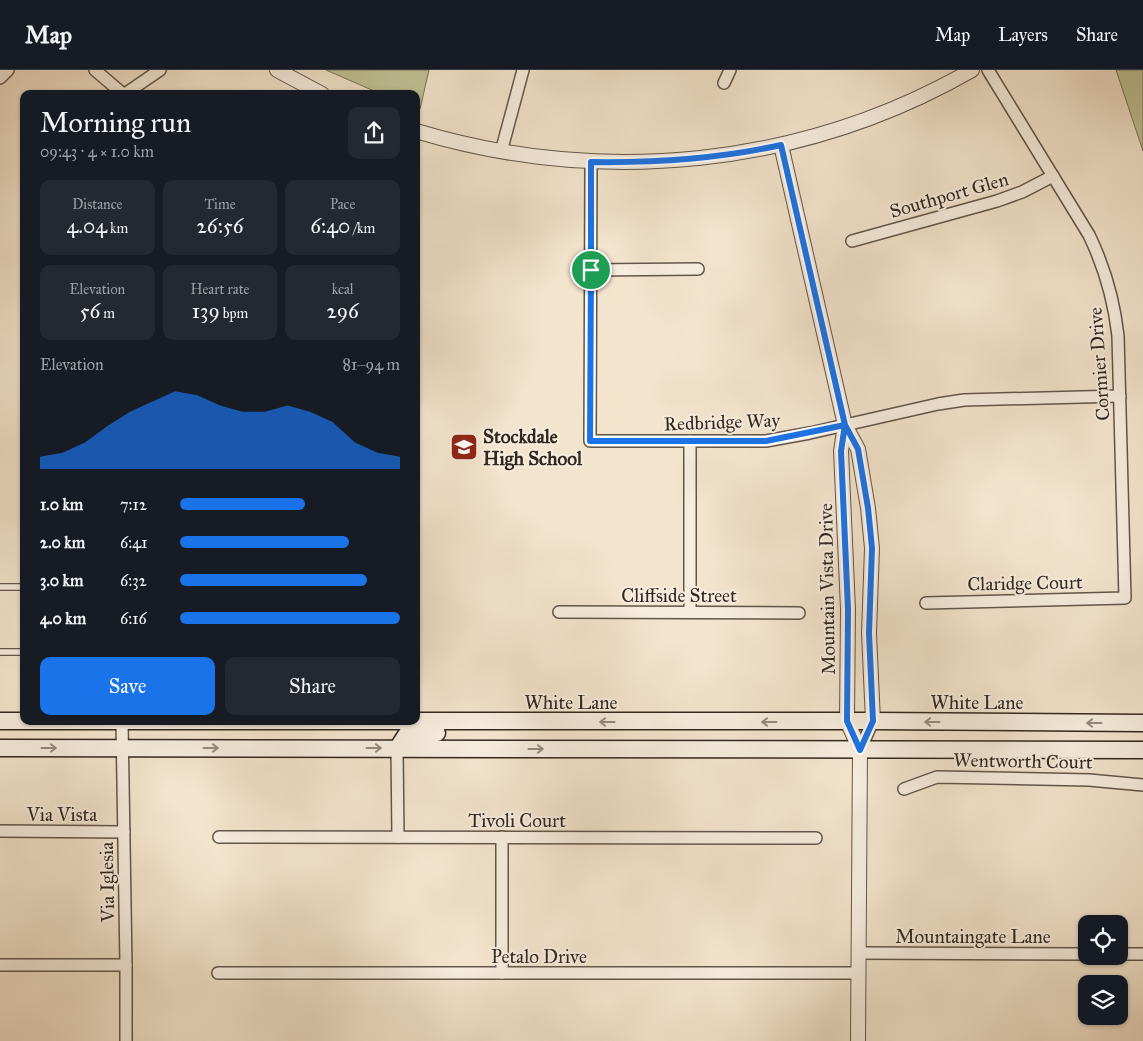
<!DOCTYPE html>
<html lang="en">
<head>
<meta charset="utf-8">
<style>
  body { margin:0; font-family:"IM FELL Great Primer",serif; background:#242831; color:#f1f3f6; height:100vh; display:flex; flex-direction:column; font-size:19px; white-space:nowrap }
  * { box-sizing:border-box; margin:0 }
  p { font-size:16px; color:#9ea1a6 }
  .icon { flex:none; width:28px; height:28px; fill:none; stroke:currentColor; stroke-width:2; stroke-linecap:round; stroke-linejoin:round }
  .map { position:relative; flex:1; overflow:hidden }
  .details { position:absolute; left:20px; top:20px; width:400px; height:635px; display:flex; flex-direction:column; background:#171b24; border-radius:10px; box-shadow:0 1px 4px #0004 }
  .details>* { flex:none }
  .buttons { position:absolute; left:1078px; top:845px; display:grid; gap:10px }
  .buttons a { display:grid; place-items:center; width:50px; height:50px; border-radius:10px; background:#171b24; box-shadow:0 1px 4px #0004; font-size:25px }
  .pin { position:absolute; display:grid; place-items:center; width:42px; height:42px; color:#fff; margin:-21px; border:2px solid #fff; border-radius:50%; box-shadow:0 1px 5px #0007 }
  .round { display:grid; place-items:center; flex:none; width:52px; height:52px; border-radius:10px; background:#242831 }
  .headline { display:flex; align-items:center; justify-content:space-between; height:85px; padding:0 20px }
  h1 { font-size:28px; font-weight:600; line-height:38px }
  .stats { display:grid; grid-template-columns:repeat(3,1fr); gap:8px; height:85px; padding:5px 20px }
  .stats div { display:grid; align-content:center; border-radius:10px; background:#242831; text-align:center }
  .stats b { font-size:21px; font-weight:600 }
  .stats small { font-size:14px; font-weight:400 }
  .stats p { font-size:14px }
  .chart { height:140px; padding:10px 20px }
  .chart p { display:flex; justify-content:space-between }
  .chart svg { width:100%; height:90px; margin-top:5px; fill:#1a73e8; opacity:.7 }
  .action { display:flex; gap:10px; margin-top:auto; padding:10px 20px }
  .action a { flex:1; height:58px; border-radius:10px; background:#1a73e8; color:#fff; font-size:20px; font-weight:600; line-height:58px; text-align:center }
  .action a+a { background:#242831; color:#f1f3f6 }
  ul { padding:0 20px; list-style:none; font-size:16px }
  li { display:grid; grid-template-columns:80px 60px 1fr; align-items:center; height:38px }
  li i { height:12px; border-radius:6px; background:#1a73e8 }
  header { display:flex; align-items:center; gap:30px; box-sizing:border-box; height:70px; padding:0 25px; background:#171b24; border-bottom:1px solid #363941 }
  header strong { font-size:24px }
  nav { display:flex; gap:28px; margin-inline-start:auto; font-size:18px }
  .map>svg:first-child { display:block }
  .green { fill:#c0c295; stroke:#79745a }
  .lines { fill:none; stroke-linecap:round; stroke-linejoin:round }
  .service-casing { stroke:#62564a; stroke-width:8 }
  .minor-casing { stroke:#62564a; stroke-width:14 }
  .tertiary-casing { stroke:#62564a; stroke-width:16 }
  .secondary-casing { stroke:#32271f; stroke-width:19 }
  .service { stroke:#f7edde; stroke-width:5.5 }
  .minor { stroke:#f7edde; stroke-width:11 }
  .tertiary { stroke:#f7edde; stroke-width:14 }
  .secondary { stroke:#f7edde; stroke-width:16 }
  .oneway { stroke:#948a7e }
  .route-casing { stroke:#fff; stroke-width:10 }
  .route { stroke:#1a73e8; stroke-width:6 }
  .labels { text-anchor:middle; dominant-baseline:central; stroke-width:4; stroke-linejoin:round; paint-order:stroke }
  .street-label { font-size:19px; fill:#32271f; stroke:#f7edde }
  .poi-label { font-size:19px; font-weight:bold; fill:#32271f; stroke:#f7edde; text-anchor:start }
</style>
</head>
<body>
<header>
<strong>Map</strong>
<nav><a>Map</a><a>Layers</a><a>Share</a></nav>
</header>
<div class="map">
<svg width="1143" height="971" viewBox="0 0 1143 971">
  <rect width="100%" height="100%" fill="#f3e4cd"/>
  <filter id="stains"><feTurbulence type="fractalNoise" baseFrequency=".004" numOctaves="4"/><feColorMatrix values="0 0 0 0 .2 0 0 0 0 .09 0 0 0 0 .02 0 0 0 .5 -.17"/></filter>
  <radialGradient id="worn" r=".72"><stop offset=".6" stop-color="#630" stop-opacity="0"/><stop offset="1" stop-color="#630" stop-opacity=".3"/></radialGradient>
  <g class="green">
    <polygon points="326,0 429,0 420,39 416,37 416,24 381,24"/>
    <polygon points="1116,0 1143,0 1143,81"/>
  </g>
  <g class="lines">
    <g class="service-casing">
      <g id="service">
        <polyline points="0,517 24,517"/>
        <polyline points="0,582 24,582"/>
      </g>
    </g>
    <g class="minor-casing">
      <g id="minor">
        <polyline points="95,0 123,24"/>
        <polyline points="0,8 8,0"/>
        <polyline points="724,13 730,0"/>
        <polyline points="125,24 160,0"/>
        <polyline points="501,82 523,0"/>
        <polyline points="591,92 590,371 766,371 810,363 938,334 964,330 1120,326"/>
        <polyline points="852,171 997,131 1022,122 1053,106"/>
        <polyline points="591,200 698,199"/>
        <path d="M 926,533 L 1125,528 L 1118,266 C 1114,230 1105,198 1089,165 L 988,0"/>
        <polyline points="559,542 799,543"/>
        <polyline points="690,542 690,371"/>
        <polyline points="122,652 126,895 126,971"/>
        <polyline points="397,679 398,767"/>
        <polyline points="860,680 873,651"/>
        <polyline points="904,719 937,707 1089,710 1143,715"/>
        <polyline points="0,761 124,762"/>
        <polyline points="219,767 816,768"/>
        <polyline points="859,883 1086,884"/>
        <polyline points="1119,884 1143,884"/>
        <polyline points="0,895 126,895"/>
        <polyline points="218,903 859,903"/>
        <polyline points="502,903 502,767"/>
      </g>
    </g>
    <g class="tertiary-casing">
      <g id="tertiary">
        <polyline points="277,0 322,24"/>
        <path d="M 416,61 C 602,117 803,97 972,0"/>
        <polyline points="781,75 845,355 858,379 868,438 872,478 869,563 873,651"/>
        <polyline points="845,355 841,381 848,539 847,651 860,680 858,971"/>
      </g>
    </g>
    <g class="secondary-casing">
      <g id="secondary">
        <polyline points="0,651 873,651 1143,653"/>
        <polyline points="0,678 1143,680"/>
        <polyline points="397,679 406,665 437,663"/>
      </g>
    </g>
    <use href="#service" class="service"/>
    <use href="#minor" class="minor"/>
    <use href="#tertiary" class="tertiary"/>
    <use href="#secondary" class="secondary"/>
  </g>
  <defs><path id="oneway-shaft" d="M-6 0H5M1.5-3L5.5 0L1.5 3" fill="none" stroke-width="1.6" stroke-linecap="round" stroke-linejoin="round" transform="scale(1.25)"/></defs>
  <g class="oneway">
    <use href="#oneway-shaft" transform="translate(607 652) rotate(180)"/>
    <use href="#oneway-shaft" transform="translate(769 652) rotate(180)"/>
    <use href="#oneway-shaft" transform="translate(932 652) rotate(-180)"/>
    <use href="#oneway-shaft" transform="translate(1094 653) rotate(-180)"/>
    <use href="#oneway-shaft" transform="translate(49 678)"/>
    <use href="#oneway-shaft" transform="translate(211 678)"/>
    <use href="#oneway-shaft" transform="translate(374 678)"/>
    <use href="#oneway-shaft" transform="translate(536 679)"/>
  </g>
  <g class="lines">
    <g class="route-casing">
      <path id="route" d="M 591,200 L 590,371 L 766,371 L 845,355 L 841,381 L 848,539 L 847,651 L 860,680 L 873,651 L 869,563 L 872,478 L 868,438 L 858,379 L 845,355 L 781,75 C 718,89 655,93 591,92 L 591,200"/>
    </g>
    <use href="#route" class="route"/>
  </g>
  <defs>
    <g id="school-square" transform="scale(1.4375)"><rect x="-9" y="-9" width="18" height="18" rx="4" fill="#8f2418" stroke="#f7edde"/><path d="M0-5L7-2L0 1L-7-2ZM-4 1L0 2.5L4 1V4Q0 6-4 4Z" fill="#fff"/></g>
  </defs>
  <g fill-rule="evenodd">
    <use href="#school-square" x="464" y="377"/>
  </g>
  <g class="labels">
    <g class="street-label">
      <text transform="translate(949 125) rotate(-16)">Southport Glen</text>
      <text transform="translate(1099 294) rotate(-94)">Cormier Drive</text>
      <text transform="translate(722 352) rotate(-2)">Redbridge Way</text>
      <text transform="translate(1025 513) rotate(-1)">Claridge Court</text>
      <text transform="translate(827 519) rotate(-91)">Mountain Vista Drive</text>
      <text x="679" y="525">Cliffside Street</text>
      <text x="571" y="632">White Lane</text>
      <text x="977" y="632">White Lane</text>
      <text transform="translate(1023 691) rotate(1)">Wentworth Court</text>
      <text x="62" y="744">Via Vista</text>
      <text x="517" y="750">Tivoli Court</text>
      <text transform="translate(107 812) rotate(-91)">Via Iglesia</text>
      <text x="973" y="866">Mountaingate Lane</text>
      <text x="539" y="886">Petalo Drive</text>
    </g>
    <g class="poi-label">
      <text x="483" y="366">Stockdale<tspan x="483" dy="22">High School</tspan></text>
    </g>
  </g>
  <rect width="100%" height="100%" filter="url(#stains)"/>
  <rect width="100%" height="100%" fill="url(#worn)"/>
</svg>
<div class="buttons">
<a><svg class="icon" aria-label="locate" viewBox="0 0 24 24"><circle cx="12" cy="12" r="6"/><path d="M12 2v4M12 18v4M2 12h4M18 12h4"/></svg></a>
<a><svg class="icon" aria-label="layers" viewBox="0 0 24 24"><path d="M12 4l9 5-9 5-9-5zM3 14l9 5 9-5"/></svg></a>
</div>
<div class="pin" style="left:591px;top:200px;background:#1e9e55"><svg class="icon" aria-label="arrive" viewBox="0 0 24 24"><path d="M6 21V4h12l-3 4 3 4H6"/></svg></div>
<section class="details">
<div class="headline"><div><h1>Morning run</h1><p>09:43 · 4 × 1.0 km</p></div><a class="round"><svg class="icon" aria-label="share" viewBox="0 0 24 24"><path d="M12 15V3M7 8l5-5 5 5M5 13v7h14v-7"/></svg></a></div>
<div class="stats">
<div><p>Distance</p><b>4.04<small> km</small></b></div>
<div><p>Time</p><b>26:56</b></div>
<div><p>Pace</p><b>6:40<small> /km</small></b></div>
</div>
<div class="stats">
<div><p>Elevation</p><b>56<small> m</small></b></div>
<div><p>Heart rate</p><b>139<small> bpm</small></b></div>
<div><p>kcal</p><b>296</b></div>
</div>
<div class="chart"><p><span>Elevation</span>81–94 m</p>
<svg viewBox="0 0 160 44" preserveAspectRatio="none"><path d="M0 44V38L10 36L20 31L30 23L40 16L50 11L60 6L70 8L80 13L90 16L100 16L110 13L120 16L130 21L140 31L150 36L160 38V44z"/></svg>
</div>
<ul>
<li><b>1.0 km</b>7:12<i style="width:57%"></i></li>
<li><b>2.0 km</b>6:41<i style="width:77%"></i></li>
<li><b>3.0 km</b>6:32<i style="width:85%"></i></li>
<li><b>4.0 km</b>6:16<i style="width:100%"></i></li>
</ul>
<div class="action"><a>Save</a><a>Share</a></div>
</section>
</div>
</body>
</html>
